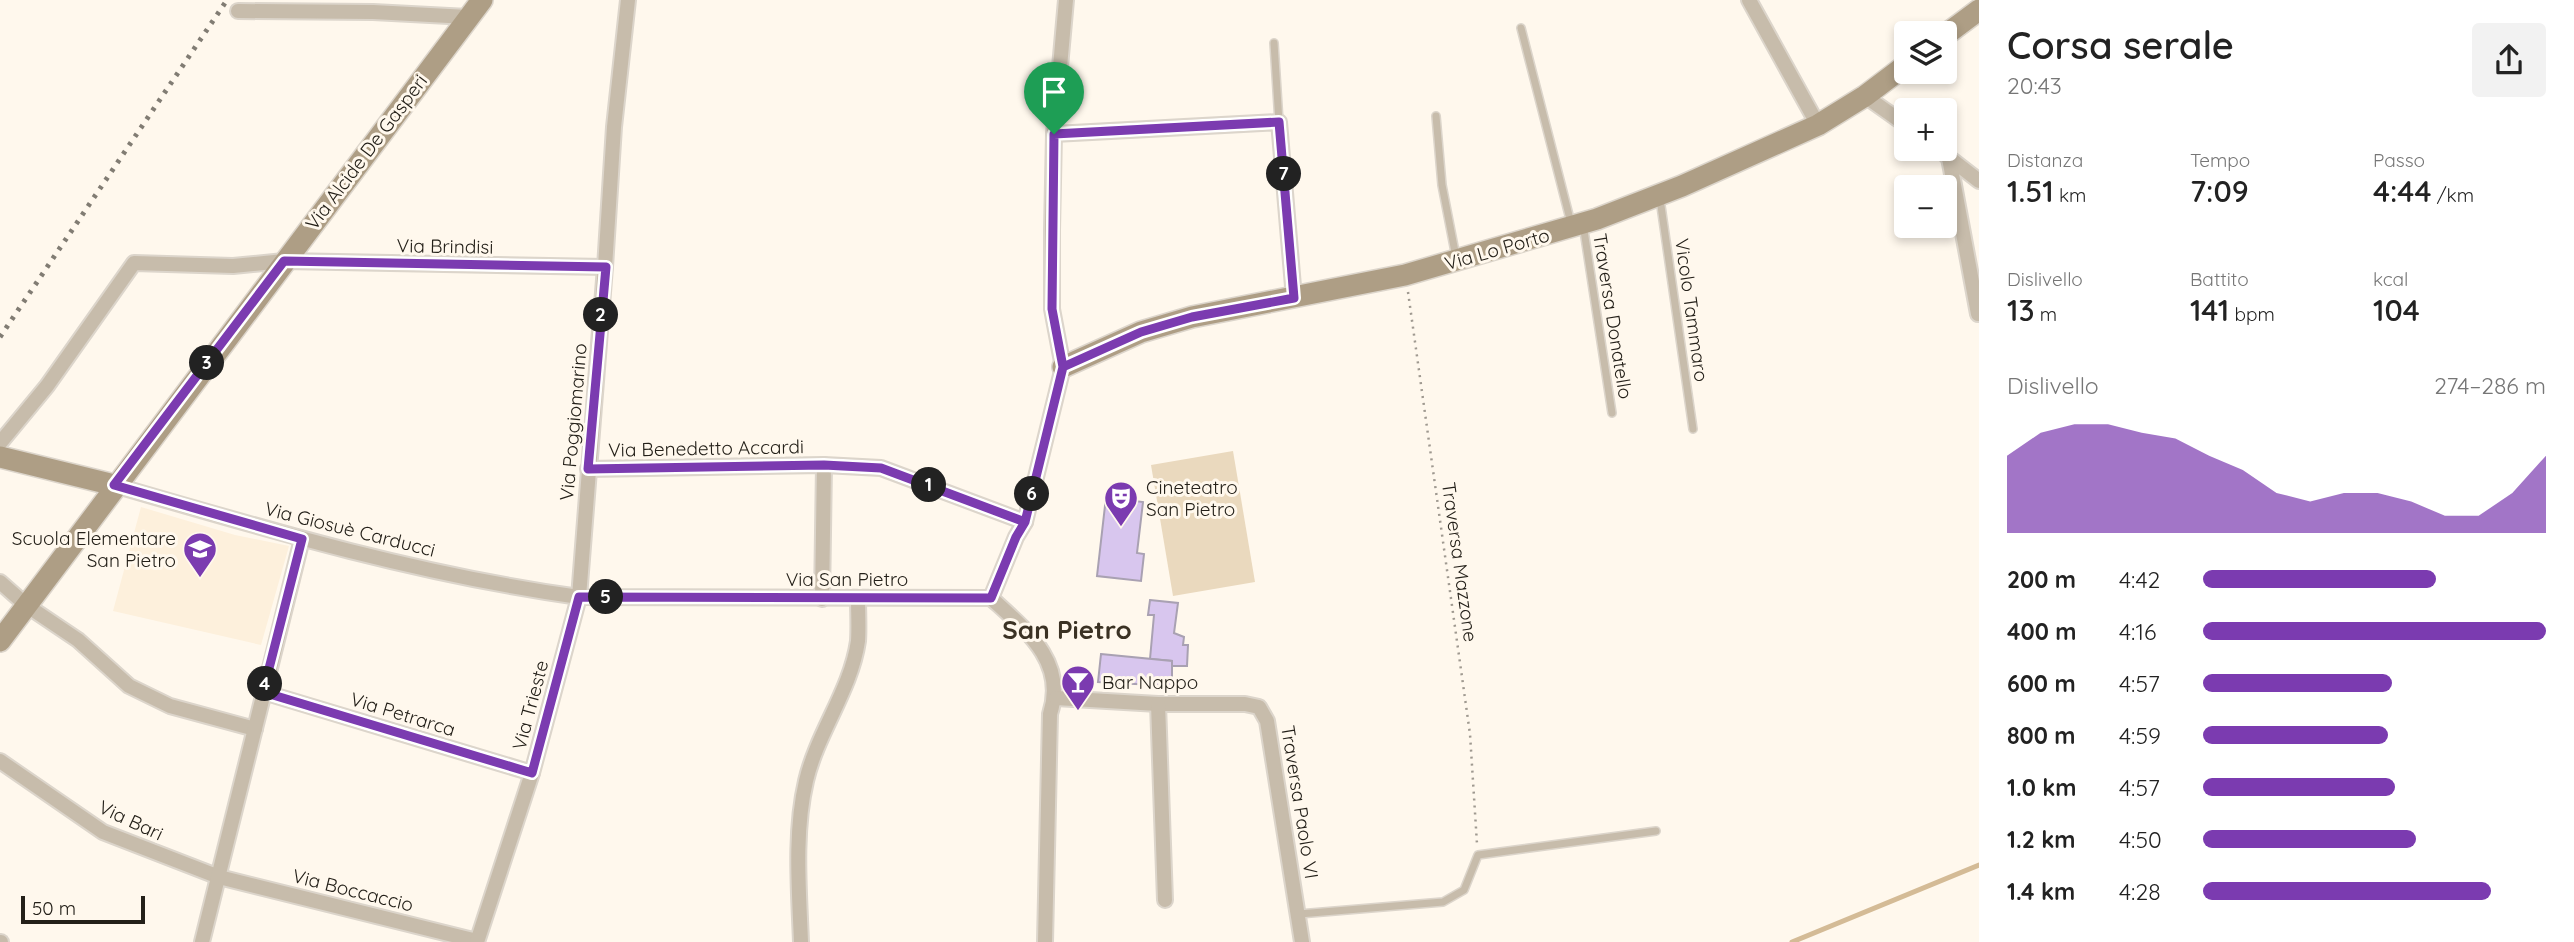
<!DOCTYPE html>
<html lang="it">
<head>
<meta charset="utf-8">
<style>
  body { margin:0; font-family:Quicksand,sans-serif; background:#f2f2f2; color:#222; height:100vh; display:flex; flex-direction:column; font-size:26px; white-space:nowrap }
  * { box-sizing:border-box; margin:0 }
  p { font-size:23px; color:#767676 }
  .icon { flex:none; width:38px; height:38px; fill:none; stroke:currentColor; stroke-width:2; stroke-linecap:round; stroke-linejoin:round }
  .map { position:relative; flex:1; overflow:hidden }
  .details { display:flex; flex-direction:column; background:#fff; width:595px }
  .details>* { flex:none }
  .buttons { position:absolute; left:1894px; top:21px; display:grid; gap:14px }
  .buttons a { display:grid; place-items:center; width:63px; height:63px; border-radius:7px; background:#fff; box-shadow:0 4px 10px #0003; font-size:35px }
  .scale { position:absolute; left:21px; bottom:18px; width:124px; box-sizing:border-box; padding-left:7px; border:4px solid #242019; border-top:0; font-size:19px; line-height:24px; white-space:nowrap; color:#242019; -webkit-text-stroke:5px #fff8ed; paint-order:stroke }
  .pin { position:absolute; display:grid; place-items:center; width:60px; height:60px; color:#fff; margin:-72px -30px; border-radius:50% 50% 50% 0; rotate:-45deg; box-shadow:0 0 7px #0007 }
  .pin .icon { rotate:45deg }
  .km { position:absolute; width:35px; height:35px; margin:-18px; border-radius:50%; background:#222; color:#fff; font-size:19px; line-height:35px; text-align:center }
  .round { display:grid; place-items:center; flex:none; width:74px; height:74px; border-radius:7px; background:#f2f2f2 }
  .head { display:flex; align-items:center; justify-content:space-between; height:119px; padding:0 28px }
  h1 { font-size:38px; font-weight:600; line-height:52px }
  .figures { display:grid; grid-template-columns:repeat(3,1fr); gap:10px; height:119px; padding:7px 28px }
  .figures div { display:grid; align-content:center }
  .figures b { font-size:30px; font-weight:600 }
  .figures small { font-size:19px; font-weight:400 }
  .figures p { font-size:19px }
  .chart { height:196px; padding:14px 28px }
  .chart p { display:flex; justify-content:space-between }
  .chart svg { width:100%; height:126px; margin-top:7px; fill:#7b3bb0; opacity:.7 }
  ul { padding:0 28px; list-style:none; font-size:23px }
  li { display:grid; grid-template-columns:112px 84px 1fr; align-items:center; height:52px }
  li i { height:18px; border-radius:9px; background:#7b3bb0 }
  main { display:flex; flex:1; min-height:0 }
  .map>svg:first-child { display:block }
  .built { fill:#fdf0dc }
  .green { fill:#ead9be }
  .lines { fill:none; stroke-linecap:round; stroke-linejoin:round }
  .stream { stroke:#d4bb96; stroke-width:5 }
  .building { fill:#d8c6ee; stroke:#a9a1b2; stroke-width:2 }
  .lane-casing { stroke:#dcd5cb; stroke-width:10 }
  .street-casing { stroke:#dcd5cb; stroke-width:18 }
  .secondary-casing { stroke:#dcd5cb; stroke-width:24 }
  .path { stroke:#9f9990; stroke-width:2.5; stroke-dasharray:2 5; stroke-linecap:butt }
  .lane { stroke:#c7bcab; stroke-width:7 }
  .street { stroke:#c7bcab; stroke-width:14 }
  .secondary { stroke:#ae9e85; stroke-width:21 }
  .rail { stroke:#817c73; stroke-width:5; stroke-dasharray:3.5 7; stroke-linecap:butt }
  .route-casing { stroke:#fff; stroke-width:14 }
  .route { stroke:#7b3bb0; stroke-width:9 }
  .labels { text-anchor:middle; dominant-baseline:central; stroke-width:6; stroke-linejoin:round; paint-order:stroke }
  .street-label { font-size:19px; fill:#242019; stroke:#fff8ed }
  .poi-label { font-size:19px; fill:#242019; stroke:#fff8ed; text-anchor:start }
  .district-label { font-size:26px; font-weight:bold; fill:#3b3224; stroke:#fff8ed }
</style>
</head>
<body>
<main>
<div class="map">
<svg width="1979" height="942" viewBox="0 0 1979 942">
  <rect width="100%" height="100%" fill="#fff8ed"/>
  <polygon class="built" points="141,507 235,535 289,546 261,645 113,611"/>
  <polygon class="green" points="1233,451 1255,582 1173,596 1151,465"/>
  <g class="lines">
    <polyline class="stream" points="1792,942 1979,865"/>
  </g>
  <g class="building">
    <polygon points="1106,497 1143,502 1137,553 1144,554 1141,581 1097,576"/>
    <polygon points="1150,600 1178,603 1174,633 1184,637 1183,645 1188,645 1187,666 1172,666 1172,661 1150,659 1154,615 1148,615"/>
    <polygon points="1101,654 1172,661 1172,686 1098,682"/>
  </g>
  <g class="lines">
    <g class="lane-casing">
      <g id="lane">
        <polyline points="1521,28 1571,223"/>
        <polyline points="1274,43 1279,122"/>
        <polyline points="1436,116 1442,185 1456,257"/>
        <polyline points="1660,199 1693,429"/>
        <polyline points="1583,224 1612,413"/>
        <polyline points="1299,914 1443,902 1464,890 1478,855 1656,831"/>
      </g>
    </g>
    <g class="street-casing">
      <g id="street">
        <polyline points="1749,0 1818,125"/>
        <polyline points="238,11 373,12 468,17"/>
        <polyline points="1865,96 1906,125"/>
        <polyline points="1054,134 1279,122 1294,298"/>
        <polyline points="1938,149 1979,181"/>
        <polyline points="1949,158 1978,314"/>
        <polyline points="0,443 47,386 134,263 233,266 284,261 605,267"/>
        <polyline points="588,469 824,465 881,468 1025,522"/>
        <path d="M 114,485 C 268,530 420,575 579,597 L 991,598 C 1026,630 1067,662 1050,714 L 1045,942"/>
        <polyline points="0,582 26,605 78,640 129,686 170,706 255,729"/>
        <polyline points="991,598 1016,537 1025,522 1063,367 1052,309 1052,230 1054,134 1066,0"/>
        <polyline points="822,599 824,465"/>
        <polyline points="263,692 532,773"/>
        <polyline points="1056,698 1158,704 1245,704 1259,707 1267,721 1302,942"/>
        <polyline points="1158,704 1165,900"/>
        <polyline points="0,761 103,832 219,877 477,941"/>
        <polyline points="0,942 1,942"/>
        <polyline points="202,942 302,539"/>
        <polyline points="477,942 532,773 579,597 605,267 614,127 628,0"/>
        <path d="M 801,942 C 799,890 794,832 806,781 C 817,733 851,690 858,641 C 859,627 858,612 858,598"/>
      </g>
    </g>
    <g class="secondary-casing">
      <g id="secondary">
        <polyline points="1944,36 1979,10"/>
        <polyline points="1063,367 1141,332 1192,317 1405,275 1597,219 1682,186 1818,125 1865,96 1906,65"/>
        <polyline points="0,457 114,485"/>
        <polyline points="0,641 482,0"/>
      </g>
    </g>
    <polyline class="path" points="1408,292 1470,734 1477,844"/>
    <use href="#lane" class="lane"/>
    <use href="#street" class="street"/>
    <use href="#secondary" class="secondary"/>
    <polyline class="rail" points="0,337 227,0"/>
  </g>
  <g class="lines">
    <g class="route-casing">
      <polyline id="route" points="1054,134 1052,309 1063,367 1025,522 881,468 824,465 588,469 606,267 284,261 114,485 302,539 263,692 532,773 579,597 991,598 1016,537 1025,522 1063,367 1141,332 1192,317 1294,298 1279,122 1054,134"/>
    </g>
    <use href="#route" class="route"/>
  </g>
  <defs>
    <g id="theatre-pin" transform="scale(1.75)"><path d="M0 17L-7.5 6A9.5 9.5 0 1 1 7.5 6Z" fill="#7b3bb0" stroke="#fff8ed"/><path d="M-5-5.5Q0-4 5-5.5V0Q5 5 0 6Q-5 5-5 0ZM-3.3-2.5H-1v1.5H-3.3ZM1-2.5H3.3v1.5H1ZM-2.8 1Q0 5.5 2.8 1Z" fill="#fff"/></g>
    <g id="school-pin" transform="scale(1.75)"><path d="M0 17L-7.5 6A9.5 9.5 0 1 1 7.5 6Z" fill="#7b3bb0" stroke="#fff8ed"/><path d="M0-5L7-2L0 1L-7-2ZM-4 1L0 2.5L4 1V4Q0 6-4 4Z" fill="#fff"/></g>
    <g id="bar-pin" transform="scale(1.75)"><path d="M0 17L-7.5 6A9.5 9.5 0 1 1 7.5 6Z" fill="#7b3bb0" stroke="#fff8ed"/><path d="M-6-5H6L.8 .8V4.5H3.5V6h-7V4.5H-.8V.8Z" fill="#fff"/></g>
  </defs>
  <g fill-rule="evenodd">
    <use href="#theatre-pin" x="1121" y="498"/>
    <use href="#school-pin" x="200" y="549"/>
    <use href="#bar-pin" x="1078" y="682"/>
  </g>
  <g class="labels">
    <g class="street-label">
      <text transform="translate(366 152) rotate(-53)">Via Alcide De Gasperi</text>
      <text transform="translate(445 246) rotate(1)">Via Brindisi</text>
      <text transform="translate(1497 249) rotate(-16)">Via Lo Porto</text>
      <text transform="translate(1692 310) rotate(82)">Vicolo Tammaro</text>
      <text transform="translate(1613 316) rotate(81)">Traversa Donatello</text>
      <text transform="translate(573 422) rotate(-85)">Via Poggiomarino</text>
      <text transform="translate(706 448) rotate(-1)">Via Benedetto Accardi</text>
      <text transform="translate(350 529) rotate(14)">Via Giosuè Carducci</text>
      <text transform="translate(1460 562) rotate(82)">Traversa Mazzone</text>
      <text x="847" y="579">Via San Pietro</text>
      <text transform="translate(530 705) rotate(-75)">Via Trieste</text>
      <text transform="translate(403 714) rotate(17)">Via Petrarca</text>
      <text transform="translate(1300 802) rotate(81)">Traversa Paolo VI</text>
      <text transform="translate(131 820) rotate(25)">Via Bari</text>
      <text transform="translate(353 890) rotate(14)">Via Boccaccio</text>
    </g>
    <g class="poi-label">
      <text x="1146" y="487">Cineteatro<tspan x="1146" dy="22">San Pietro</tspan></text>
      <text x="176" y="538" text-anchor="end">Scuola Elementare<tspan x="176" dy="22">San Pietro</tspan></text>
      <text x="1102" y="682">Bar Nappo</text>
    </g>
    <g class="district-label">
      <text x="1067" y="629">San Pietro</text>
    </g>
  </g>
</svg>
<div class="buttons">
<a><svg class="icon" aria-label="layers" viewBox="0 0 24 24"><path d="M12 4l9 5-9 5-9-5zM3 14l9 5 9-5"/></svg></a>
<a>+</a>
<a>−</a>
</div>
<div class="scale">50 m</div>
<div class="pin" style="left:1054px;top:134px;background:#1e9e55"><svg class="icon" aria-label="arrive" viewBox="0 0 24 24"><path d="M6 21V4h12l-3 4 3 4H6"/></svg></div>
<b class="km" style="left:929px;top:485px">1</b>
<b class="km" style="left:601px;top:315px">2</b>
<b class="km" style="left:207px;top:363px">3</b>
<b class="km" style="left:265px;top:684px">4</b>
<b class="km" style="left:606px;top:597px">5</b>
<b class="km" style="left:1032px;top:494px">6</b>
<b class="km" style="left:1284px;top:174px">7</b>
</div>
<section class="details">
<div class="head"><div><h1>Corsa serale</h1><p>20:43</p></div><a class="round"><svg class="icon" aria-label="share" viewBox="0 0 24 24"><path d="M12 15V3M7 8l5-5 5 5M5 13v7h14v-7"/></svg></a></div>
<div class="figures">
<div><p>Distanza</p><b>1.51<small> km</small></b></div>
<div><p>Tempo</p><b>7:09</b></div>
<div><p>Passo</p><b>4:44<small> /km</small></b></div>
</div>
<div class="figures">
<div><p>Dislivello</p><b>13<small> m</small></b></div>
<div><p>Battito</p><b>141<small> bpm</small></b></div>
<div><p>kcal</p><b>104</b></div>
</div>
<div class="chart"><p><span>Dislivello</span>274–286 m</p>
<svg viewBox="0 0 160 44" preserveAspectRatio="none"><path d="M0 44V17L10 9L20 6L30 6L40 9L50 11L60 17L70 22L80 30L90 33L100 30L110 30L120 33L130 38L140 38L150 30L160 17V44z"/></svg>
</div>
<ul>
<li><b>200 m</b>4:42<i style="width:68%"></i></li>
<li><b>400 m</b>4:16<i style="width:100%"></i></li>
<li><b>600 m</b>4:57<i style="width:55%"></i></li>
<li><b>800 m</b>4:59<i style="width:54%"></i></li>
<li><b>1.0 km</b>4:57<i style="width:56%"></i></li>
<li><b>1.2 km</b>4:50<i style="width:62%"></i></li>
<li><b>1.4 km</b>4:28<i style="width:84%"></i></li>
</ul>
</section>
</main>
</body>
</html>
